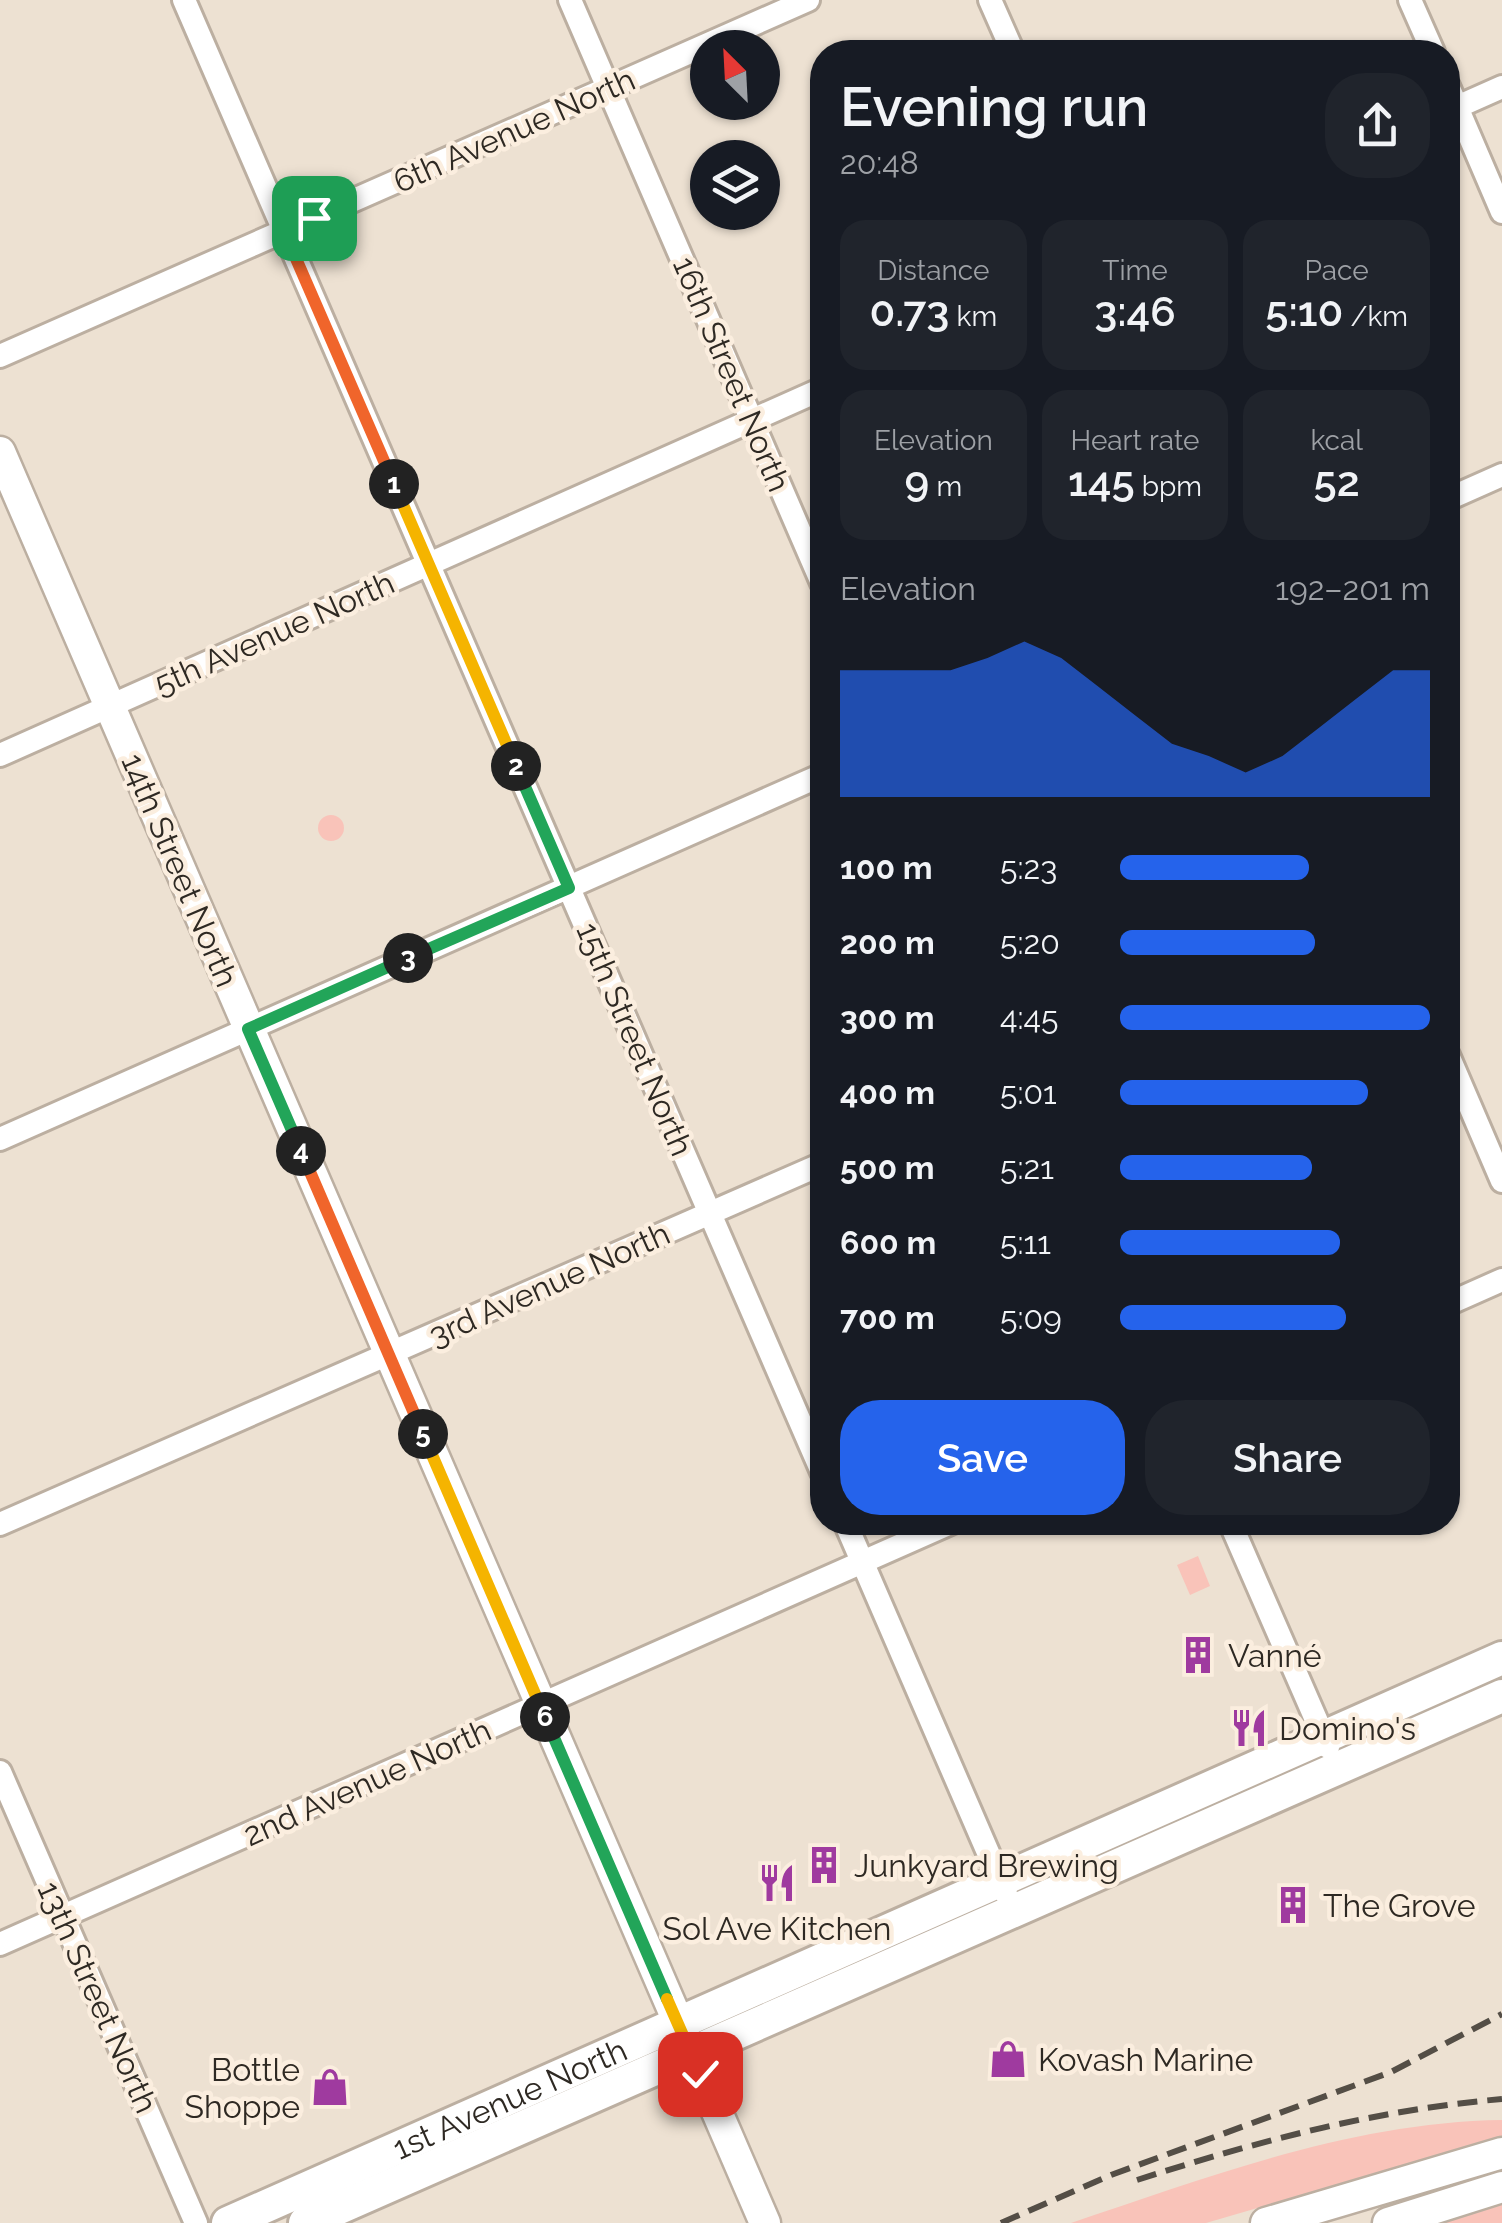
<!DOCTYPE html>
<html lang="en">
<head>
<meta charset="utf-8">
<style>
  body { margin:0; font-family:Raleway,sans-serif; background:#20242c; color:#f1f3f6; height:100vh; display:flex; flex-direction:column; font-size:38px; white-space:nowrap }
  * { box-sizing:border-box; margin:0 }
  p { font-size:32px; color:#9ea1a6 }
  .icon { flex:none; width:55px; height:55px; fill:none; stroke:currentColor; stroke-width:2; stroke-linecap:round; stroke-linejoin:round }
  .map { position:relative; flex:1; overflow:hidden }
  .sheet { position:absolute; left:810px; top:40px; width:650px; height:1495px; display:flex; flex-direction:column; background:#171b24; border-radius:40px; box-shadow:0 2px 8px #0004 }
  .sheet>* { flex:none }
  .needle { width:65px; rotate:336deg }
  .buttons { position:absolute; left:690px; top:30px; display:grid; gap:20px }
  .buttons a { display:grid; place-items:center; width:90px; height:90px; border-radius:50%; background:#171b24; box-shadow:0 2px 8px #0004; font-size:50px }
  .pin { position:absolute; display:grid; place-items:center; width:85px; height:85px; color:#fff; margin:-42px; border-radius:20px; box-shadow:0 5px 15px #0006 }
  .km { position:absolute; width:50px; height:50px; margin:-25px; border-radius:50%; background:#222; color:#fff; font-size:28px; line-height:50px; text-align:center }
  .round { display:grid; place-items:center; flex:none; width:105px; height:105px; border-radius:40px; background:#20242c }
  .overview { display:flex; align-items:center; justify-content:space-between; height:170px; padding:0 30px }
  h1 { font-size:55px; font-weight:600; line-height:75px }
  .stats { display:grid; grid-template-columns:repeat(3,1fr); gap:15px; height:170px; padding:10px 30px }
  .stats div { display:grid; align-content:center; border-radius:25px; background:#20242c; text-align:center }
  .stats b { font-size:42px; font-weight:600 }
  .stats small { font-size:28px; font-weight:400 }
  .stats p { font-size:28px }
  .chart { height:280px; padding:20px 30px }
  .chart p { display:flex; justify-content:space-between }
  .chart svg { width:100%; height:180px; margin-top:10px; fill:#2563eb; opacity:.7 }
  .primary-button { display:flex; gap:20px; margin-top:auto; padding:20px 30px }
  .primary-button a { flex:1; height:115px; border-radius:40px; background:#2563eb; color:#fff; font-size:40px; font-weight:600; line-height:115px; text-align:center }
  .primary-button a+a { background:#20242c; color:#f1f3f6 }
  ul { padding:0 30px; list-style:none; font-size:32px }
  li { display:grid; grid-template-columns:160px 120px 1fr; align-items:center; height:75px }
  li i { height:25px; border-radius:12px; background:#2563eb }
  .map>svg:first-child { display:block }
  .green { fill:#f9c3b9 }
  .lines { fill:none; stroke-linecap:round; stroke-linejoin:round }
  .minor-casing { stroke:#bcafa1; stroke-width:28 }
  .tertiary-casing { stroke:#bcafa1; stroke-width:35 }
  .secondary-casing { stroke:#bcafa1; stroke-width:38 }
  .minor { stroke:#fff; stroke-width:22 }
  .tertiary { stroke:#fff; stroke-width:30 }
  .secondary { stroke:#fff; stroke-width:32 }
  .rail { stroke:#544e46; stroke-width:6; stroke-dasharray:20 10; stroke-linecap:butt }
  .split-1-casing { stroke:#fff; stroke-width:20 }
  .split-2-casing { stroke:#fff; stroke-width:20 }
  .split-3-casing { stroke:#fff; stroke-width:20 }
  .split-4-casing { stroke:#fff; stroke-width:20 }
  .split-5-casing { stroke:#fff; stroke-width:20 }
  .split-6-casing { stroke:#fff; stroke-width:20 }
  .split-7-casing { stroke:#fff; stroke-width:20 }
  .split-8-casing { stroke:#fff; stroke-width:20 }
  .split-1 { stroke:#f0652b; stroke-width:12 }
  .split-2 { stroke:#f5b400; stroke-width:12 }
  .split-3 { stroke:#22a559; stroke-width:12 }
  .split-4 { stroke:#22a559; stroke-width:12 }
  .split-5 { stroke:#f0652b; stroke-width:12 }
  .split-6 { stroke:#f5b400; stroke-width:12 }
  .split-7 { stroke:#22a559; stroke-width:12 }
  .split-8 { stroke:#f5b400; stroke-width:12 }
  .labels { text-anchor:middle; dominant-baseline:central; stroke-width:9; stroke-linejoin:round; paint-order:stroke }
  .street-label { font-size:32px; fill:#2e2923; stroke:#fbeedf }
  .poi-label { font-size:32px; fill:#2e2923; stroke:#fbeedf; text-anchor:start }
</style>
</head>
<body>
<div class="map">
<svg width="1502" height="2223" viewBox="0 0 1502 2223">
  <rect width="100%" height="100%" fill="#ede1d2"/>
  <g class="green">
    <circle cx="331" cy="828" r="13"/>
    <polygon points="1198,1556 1210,1586 1190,1595 1177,1565"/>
    <path d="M 1502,2120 L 1502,2137 L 1206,2223 L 1071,2223 C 1210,2176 1354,2122 1502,2120 Z"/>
    <polygon points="1502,2202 1502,2223 1438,2223"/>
  </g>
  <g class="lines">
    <g class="minor-casing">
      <g id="minor">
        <polyline points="184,0 822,1472"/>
        <polyline points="570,0 822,583"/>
        <polyline points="990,0 1013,52"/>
        <polyline points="1410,0 1433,52"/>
        <polyline points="1448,86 1502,212"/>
        <polyline points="1448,111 1502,87"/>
        <polyline points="0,356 808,0"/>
        <polyline points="1448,499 1502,475"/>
        <polyline points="0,755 822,389"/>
        <polyline points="1448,1055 1502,1181"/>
        <polyline points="0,1139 822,775"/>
        <polyline points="1448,1304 1502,1280"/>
        <polyline points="845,1522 1006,1894"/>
        <polyline points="1230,1522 1328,1747"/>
        <polyline points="0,1524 822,1164"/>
        <polyline points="0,1772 196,2223"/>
        <polyline points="0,1944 953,1522"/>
      </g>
    </g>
    <g class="tertiary-casing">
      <g id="tertiary">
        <polyline points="0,452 765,2223"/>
        <polyline points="1266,2223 1502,2153"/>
        <polyline points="1388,2223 1502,2187"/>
      </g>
    </g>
    <g class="secondary-casing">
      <g id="secondary">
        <path id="s1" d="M 228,2223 L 1502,1658"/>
        <polyline points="305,2223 1502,1696"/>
      </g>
    </g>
    <use href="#minor" class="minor"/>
    <use href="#tertiary" class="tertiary"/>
    <use href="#secondary" class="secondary"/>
    <g class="rail">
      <path d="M 1137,2180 C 1258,2141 1375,2110 1502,2099"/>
      <polyline points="1001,2223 1111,2175 1391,2072 1502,2014"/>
    </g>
  </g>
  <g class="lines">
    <g class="split-1-casing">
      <polyline id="split-1" points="314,218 284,231 394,484"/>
    </g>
    <g class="split-2-casing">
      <polyline id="split-2" points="394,484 516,766"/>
    </g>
    <g class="split-3-casing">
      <polyline id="split-3" points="408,958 569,888 516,766"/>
    </g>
    <g class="split-4-casing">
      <polyline id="split-4" points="301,1151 248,1029 408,958"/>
    </g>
    <g class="split-5-casing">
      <polyline id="split-5" points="301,1151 423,1434"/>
    </g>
    <g class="split-6-casing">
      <polyline id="split-6" points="423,1434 545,1717"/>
    </g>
    <g class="split-7-casing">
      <polyline id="split-7" points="545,1717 667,1999"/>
    </g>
    <g class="split-8-casing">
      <polyline id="split-8" points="667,1999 700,2074"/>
    </g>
    <use href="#split-1" class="split-1"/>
    <use href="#split-2" class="split-2"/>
    <use href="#split-3" class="split-3"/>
    <use href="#split-4" class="split-4"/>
    <use href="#split-5" class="split-5"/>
    <use href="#split-6" class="split-6"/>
    <use href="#split-7" class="split-7"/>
    <use href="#split-8" class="split-8"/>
  </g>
  <defs>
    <g id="building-bare" transform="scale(3)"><path d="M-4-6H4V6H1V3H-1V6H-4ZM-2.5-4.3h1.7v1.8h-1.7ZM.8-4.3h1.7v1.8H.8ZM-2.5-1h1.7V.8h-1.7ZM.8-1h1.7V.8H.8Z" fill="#9f3a9f" stroke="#fbeedf" stroke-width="2.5" paint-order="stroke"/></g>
    <g id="restaurant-bare" transform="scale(3)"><path d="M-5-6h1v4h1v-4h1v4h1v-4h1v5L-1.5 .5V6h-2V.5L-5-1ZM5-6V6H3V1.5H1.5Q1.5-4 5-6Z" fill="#9f3a9f" stroke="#fbeedf" stroke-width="2.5" paint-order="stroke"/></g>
    <g id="shop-bare" transform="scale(3)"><path d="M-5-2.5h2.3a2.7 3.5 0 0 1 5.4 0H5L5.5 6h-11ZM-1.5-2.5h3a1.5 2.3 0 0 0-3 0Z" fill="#9f3a9f" stroke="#fbeedf" stroke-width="2.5" paint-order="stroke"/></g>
  </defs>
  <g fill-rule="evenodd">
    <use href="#building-bare" x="1198" y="1655"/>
    <use href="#restaurant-bare" x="1249" y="1728"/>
    <use href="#building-bare" x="824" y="1865"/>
    <use href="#restaurant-bare" x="777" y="1883"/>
    <use href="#building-bare" x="1293" y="1905"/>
    <use href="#shop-bare" x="1008" y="2059"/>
    <use href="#shop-bare" x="330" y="2087"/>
  </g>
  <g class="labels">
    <g class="street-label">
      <text transform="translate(514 130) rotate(-24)">6th Avenue North</text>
      <text transform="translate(732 374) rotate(67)">16th Street North</text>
      <text transform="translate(274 633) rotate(-24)">5th Avenue North</text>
      <text transform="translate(180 870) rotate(67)">14th Street North</text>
      <text transform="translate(635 1039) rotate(67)">15th Street North</text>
      <text transform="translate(549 1284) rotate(-24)">3rd Avenue North</text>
      <text transform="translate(367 1782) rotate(-24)">2nd Avenue North</text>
      <text transform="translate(98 1997) rotate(66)">13th Street North</text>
      <text stroke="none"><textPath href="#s1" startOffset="308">1st Avenue North</textPath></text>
    </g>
    <g class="poi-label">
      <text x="1228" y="1655">Vanné</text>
      <text x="1279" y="1728">Domino's</text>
      <text x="854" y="1865">Junkyard Brewing</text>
      <text x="1323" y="1905">The Grove</text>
      <text x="777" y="1928" text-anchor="middle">Sol Ave Kitchen</text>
      <text x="1038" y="2059">Kovash Marine</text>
      <text x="300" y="2069" text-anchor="end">Bottle<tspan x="300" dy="37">Shoppe</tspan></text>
    </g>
  </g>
</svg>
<div class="buttons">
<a><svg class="needle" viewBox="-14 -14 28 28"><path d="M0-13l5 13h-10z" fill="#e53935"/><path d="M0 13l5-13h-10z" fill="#9ea1a6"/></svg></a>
<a><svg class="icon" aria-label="layers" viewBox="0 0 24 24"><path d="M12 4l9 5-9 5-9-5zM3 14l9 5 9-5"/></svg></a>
</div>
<div class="pin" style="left:314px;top:218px;background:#1e9e55"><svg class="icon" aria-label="arrive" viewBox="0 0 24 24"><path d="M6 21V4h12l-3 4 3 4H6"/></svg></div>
<div class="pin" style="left:700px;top:2074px;background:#d93025"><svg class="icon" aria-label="check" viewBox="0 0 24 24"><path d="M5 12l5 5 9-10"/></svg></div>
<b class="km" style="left:394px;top:484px">1</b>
<b class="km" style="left:516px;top:766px">2</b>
<b class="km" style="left:408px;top:958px">3</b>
<b class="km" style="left:301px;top:1151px">4</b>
<b class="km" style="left:423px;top:1434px">5</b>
<b class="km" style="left:545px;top:1717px">6</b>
<section class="sheet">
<div class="overview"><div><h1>Evening run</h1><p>20:48</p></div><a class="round"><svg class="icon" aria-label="share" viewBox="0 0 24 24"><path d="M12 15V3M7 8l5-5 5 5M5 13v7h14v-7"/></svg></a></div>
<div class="stats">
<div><p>Distance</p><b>0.73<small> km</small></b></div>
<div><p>Time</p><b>3:46</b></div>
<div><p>Pace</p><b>5:10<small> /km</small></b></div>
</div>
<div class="stats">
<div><p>Elevation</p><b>9<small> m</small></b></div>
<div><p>Heart rate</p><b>145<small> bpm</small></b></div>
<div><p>kcal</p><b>52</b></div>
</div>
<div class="chart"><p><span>Elevation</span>192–201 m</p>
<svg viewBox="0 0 160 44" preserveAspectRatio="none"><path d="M0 44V13L10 13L20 13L30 13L40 10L50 6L60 10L70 17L80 24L90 31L100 34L110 38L120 34L130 27L140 20L150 13L160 13V44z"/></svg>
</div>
<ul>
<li><b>100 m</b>5:23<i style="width:61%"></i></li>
<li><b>200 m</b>5:20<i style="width:63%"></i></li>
<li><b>300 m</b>4:45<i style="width:100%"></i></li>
<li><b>400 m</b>5:01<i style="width:80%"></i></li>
<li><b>500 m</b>5:21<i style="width:62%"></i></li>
<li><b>600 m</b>5:11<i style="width:71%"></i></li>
<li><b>700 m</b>5:09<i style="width:73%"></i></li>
</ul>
<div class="primary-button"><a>Save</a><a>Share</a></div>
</section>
</div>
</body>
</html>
